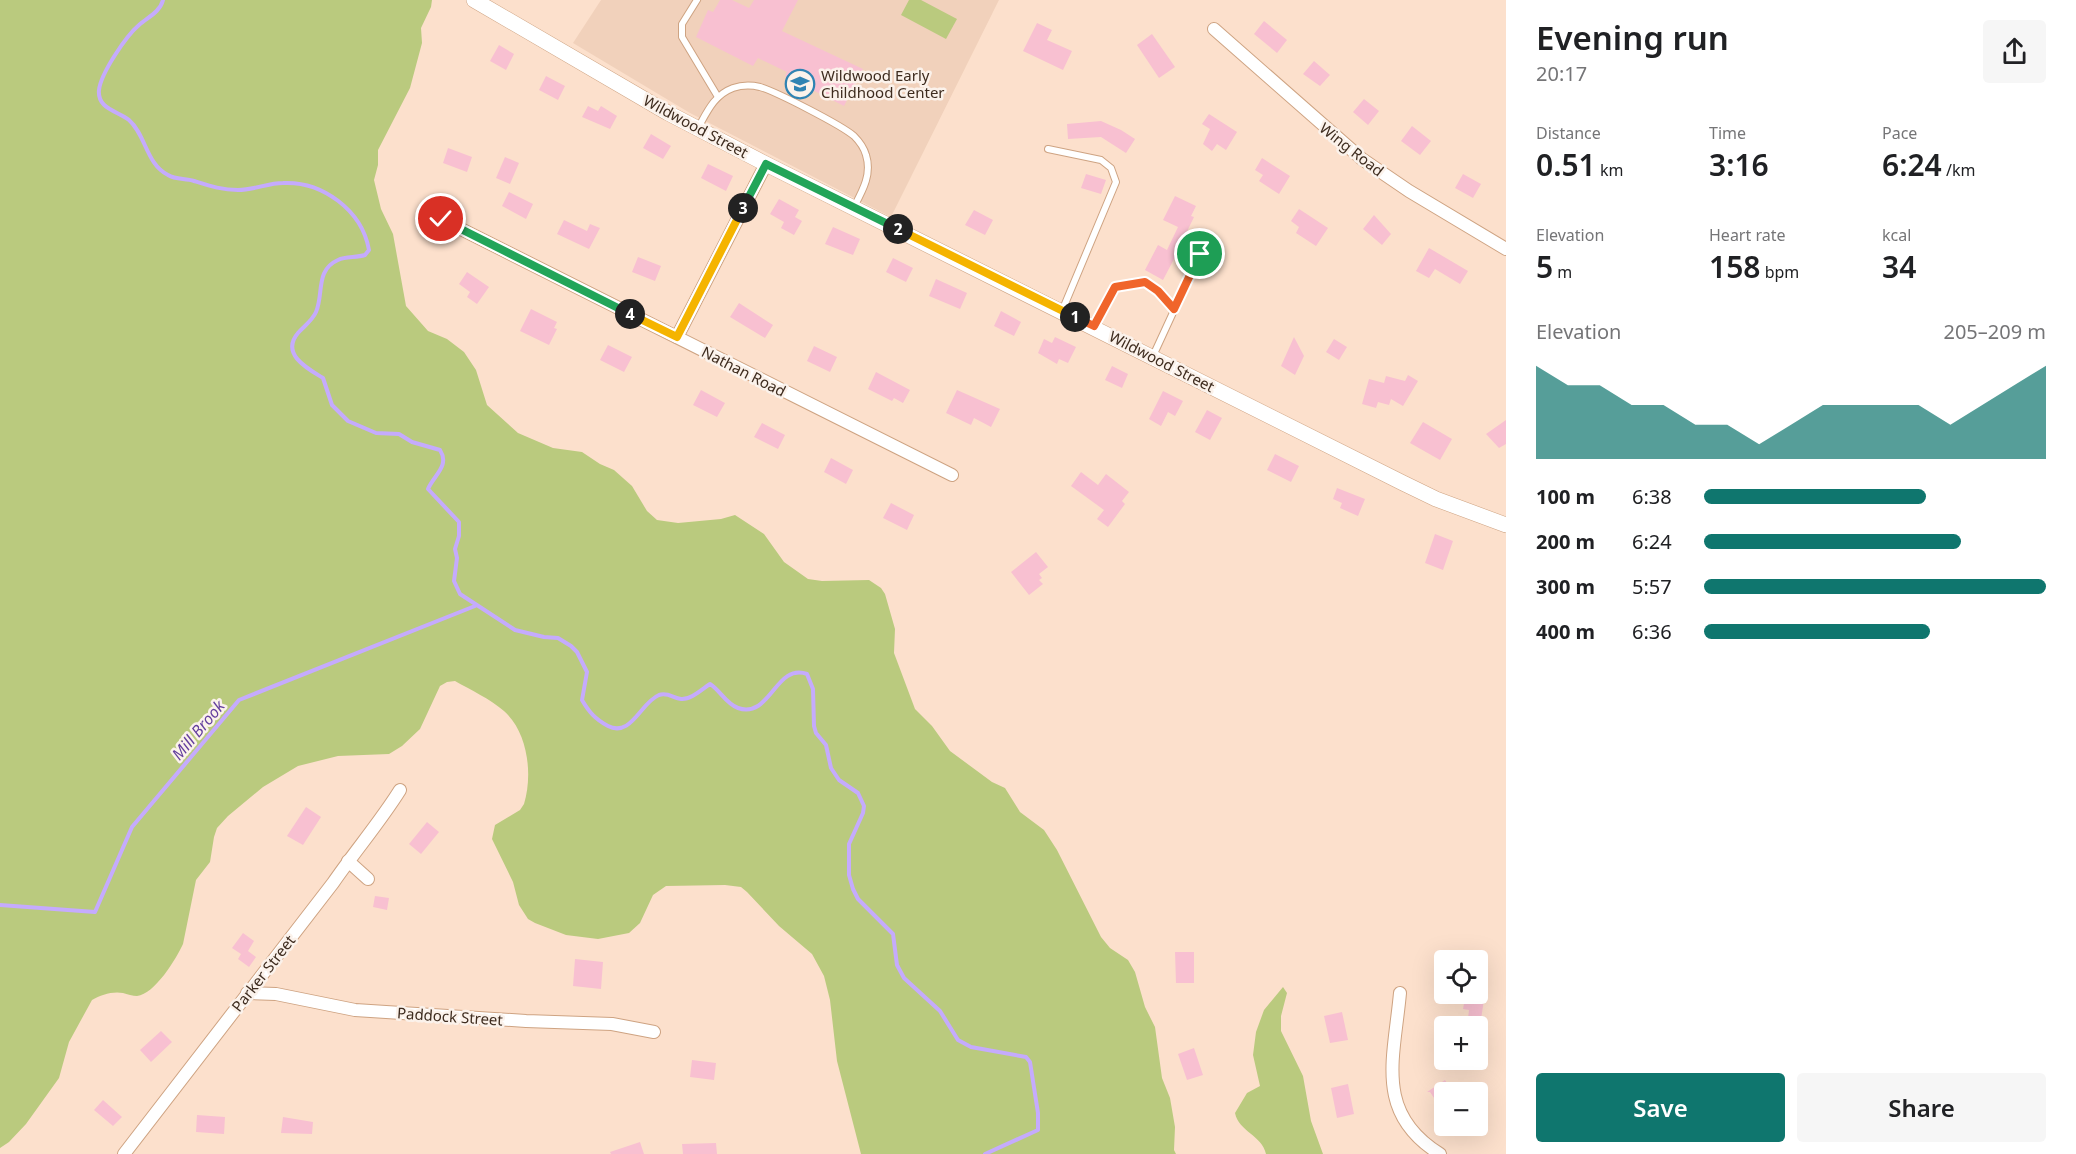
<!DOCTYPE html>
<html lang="en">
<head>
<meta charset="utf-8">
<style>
  body { margin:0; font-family:"Noto Sans",sans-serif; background:#f6f6f6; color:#202124; height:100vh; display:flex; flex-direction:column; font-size:22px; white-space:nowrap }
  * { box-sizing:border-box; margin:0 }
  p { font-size:20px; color:#757577 }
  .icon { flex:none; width:33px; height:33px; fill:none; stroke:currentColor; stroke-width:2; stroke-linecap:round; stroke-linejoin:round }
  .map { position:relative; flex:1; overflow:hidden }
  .sheet { display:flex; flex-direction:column; background:#fff; width:570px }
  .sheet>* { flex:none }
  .tools { position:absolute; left:1434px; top:950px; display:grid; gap:12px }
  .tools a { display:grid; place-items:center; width:54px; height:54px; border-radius:6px; background:#fff; box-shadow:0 6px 24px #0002; font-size:30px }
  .pin { position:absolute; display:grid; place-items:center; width:51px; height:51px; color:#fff; margin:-26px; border:3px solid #fff; border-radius:50%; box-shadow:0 2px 6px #0007 }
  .km { position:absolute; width:30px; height:30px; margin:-15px; border-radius:50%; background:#222; color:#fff; font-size:16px; line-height:30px; text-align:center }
  .round { display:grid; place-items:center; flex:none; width:63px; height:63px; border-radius:6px; background:#f6f6f6 }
  .summary { display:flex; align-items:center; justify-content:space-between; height:102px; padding:0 30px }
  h1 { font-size:33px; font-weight:600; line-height:45px }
  .figures { display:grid; grid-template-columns:repeat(3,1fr); gap:9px; height:102px; padding:6px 30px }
  .figures div { display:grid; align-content:center }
  .figures b { font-size:30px; font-weight:600 }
  .figures small { font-size:16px; font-weight:400 }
  .figures p { font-size:16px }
  .chart { height:168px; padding:12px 30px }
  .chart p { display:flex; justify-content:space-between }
  .chart svg { width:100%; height:108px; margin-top:6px; fill:#0f766e; opacity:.7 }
  .primary-button { display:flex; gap:12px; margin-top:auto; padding:12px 30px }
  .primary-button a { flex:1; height:69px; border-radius:6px; background:#0f766e; color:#fff; font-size:24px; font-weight:600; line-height:69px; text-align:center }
  .primary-button a+a { background:#f6f6f6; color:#202124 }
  ul { padding:0 30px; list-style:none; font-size:20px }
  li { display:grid; grid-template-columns:96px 72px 1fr; align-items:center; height:45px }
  li i { height:15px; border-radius:8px; background:#0f766e }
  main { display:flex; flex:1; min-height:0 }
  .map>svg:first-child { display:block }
  .built { fill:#f1d1bb }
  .green { fill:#baca7e }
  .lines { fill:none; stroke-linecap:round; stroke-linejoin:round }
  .stream { stroke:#c5abfd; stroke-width:4 }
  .building { fill:#f8c0d1 }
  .service-casing { stroke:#cea382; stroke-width:8 }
  .minor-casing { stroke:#cea382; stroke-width:14 }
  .tertiary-casing { stroke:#cea382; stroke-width:16 }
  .service { stroke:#fff; stroke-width:6 }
  .minor { stroke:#fff; stroke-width:12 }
  .tertiary { stroke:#fff; stroke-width:15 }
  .split-1-casing { stroke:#fff; stroke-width:12 }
  .split-2-casing { stroke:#fff; stroke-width:12 }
  .split-3-casing { stroke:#fff; stroke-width:12 }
  .split-4-casing { stroke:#fff; stroke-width:12 }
  .split-5-casing { stroke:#fff; stroke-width:12 }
  .split-1 { stroke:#f0652b; stroke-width:8 }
  .split-2 { stroke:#f5b400; stroke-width:8 }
  .split-3 { stroke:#22a559; stroke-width:8 }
  .split-4 { stroke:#f5b400; stroke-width:8 }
  .split-5 { stroke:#22a559; stroke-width:8 }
  .labels { text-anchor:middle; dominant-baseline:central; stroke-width:5; stroke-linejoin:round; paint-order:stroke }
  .poi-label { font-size:15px; fill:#3e2c1f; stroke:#fbf2eb; text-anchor:start }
  .street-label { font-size:15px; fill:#3e2c1f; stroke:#fbf2eb }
  .water-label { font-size:16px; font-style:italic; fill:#643f9e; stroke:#fbf2eb }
</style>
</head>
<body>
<main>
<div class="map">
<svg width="1506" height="1154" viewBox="0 0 1506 1154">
  <rect width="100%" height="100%" fill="#fce0cc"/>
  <polygon class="built" points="601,0 999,0 891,217 690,113 573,43"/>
  <g class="green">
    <path d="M 0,0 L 432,0 L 431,7 L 421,28 L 422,43 L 410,88 L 378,150 L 378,165 L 374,180 L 381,209 L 393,234 L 406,306 L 428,331 L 447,339 L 464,352 L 476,370 L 487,405 L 518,433 L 553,448 L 582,452 L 600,464 L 614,470 L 632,486 L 647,511 L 657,520 L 678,523 L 721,519 L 735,515 L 764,534 L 784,562 L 808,579 L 822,581 L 869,580 L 881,588 L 885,594 L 895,629 L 894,653 L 915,709 L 932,726 L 950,751 L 992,782 L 1005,788 L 1020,812 L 1044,830 L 1057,850 L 1101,937 L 1110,948 L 1128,960 L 1135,972 L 1145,1007 L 1155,1027 L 1162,1078 L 1170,1098 L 1175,1127 L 1174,1150 L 1176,1154 L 861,1154 L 837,1061 L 830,1000 L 824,976 L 812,954 L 779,926 L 747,892 L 741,887 L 725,885 L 666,886 L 653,895 L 640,923 L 629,933 L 598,939 L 566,935 L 535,923 L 528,919 L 519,905 L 513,882 L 492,839 L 495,825 L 520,810 L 524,804 C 533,775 528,732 504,711 C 490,699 471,690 455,681 L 447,682 L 440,686 L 420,729 L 402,746 L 389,754 L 338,756 L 298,766 L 263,787 L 228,816 L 217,828 L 214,837 L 210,862 L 196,880 L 183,944 C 176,959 155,994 137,996 C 133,996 127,994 123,993 C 112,991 101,995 92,1000 L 69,1042 L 59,1078 L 26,1124 L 9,1142 L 0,1148 Z"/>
    <polygon points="909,0 921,0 957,19 946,39 901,15"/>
    <path d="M 1283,987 L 1287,993 L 1281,1016 L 1281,1031 L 1303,1076 L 1311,1121 L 1323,1154 L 1266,1154 C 1262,1135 1239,1132 1235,1113 L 1247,1093 L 1260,1086 L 1253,1055 L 1256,1032 L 1264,1010 Z"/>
  </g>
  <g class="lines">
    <g class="stream">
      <path d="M 163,0 C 160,12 148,17 139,25 C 126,36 101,73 99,90 C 97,109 118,111 129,120 C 146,135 146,164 168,175 C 176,180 185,178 194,181 C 210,186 222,190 238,190 C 254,190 268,183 283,183 C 322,181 362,210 369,250 L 365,255 C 356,258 346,256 338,260 C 315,270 324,294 316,312 C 312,321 304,326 298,333 C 280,354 308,369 323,378 L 332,405 L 348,421 L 376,433 L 399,434 L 412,442 L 440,450 C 450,466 434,475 428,489 L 459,522 L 459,536 L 455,549 L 457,558 L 454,581 L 460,594 L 515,630 L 544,637 L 558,638 L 571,646 L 577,652 L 587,672 L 582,700 C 589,712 595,719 608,726 C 631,738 641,702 659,695 C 668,692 673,698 681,699 C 691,700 702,689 710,684 C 720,690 726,704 738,708 C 771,719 775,663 807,674 L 813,689 L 814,726 L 816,733 L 826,745 L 831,768 L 839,780 L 858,793 L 864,806 L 863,813 L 849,844 L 849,875 L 853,889 L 858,899 L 893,934 L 897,965 L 904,978 L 940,1011 L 958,1040 L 971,1047 L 1026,1057 L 1030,1062 L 1038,1113 L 1038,1130 L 985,1154"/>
      <polyline points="0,905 95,912 132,827 239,700 475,606"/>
    </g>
  </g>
  <g class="building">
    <polygon points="720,0 732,0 749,8 754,0 798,0 782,31 863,69 844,106 785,76 787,72 758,58 753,66 696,37 708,10 713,12"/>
    <polygon points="1264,21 1287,40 1277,53 1254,34"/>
    <polygon points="1037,23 1052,30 1047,40 1072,51 1063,70 1023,51"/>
    <polygon points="1152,34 1175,67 1159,78 1137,45"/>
    <polygon points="499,45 514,54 506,70 490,61"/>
    <polygon points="1314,61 1330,75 1320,86 1303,74"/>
    <polygon points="546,76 565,86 558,100 539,90"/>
    <polygon points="1364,99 1379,111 1368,125 1353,112"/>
    <polygon points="588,106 598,111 601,106 617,116 610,129 582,117"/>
    <polygon points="1209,114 1237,132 1226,150 1217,144 1212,151 1203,144 1210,129 1202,124"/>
    <polygon points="1101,121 1121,130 1135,139 1126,153 1101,137 1068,139 1067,124"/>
    <polygon points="1412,126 1431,141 1420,155 1401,141"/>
    <polygon points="651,134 671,146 663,159 643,148"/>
    <polygon points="448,148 472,157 467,172 443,163"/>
    <polygon points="505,157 519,163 510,184 496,178"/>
    <polygon points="1262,158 1290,176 1279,194 1259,181 1263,175 1255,170"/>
    <polygon points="708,164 733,176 726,191 701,178"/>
    <polygon points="1086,174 1106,180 1101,194 1081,188"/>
    <polygon points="1463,174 1481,184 1473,198 1455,188"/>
    <polygon points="509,192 533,204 526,219 502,206"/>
    <polygon points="1175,196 1196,206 1191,216 1194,217 1179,248 1184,250 1178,261 1174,259 1163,280 1145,270 1158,245 1167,250 1178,227 1163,220"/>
    <polygon points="779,199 799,210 795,217 802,221 794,235 781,228 784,222 770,214"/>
    <polygon points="1299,209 1328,228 1316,246 1296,233 1299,227 1291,221"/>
    <polygon points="974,210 993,220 985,235 965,225"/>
    <polygon points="1374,215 1391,234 1382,245 1363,229"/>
    <polygon points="564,220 587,231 590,224 600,228 589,249 557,234"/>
    <polygon points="833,227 860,239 853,255 825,244"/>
    <polygon points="1429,248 1468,271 1460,284 1435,269 1429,278 1416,271"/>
    <polygon points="638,257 661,266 655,281 632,272"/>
    <polygon points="893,258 913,268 906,282 886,272"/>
    <polygon points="467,272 489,287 477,304 467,297 470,292 459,284"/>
    <polygon points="936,279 967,293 960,309 929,296"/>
    <polygon points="739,303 773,325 765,338 730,317"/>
    <polygon points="531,309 557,322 554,328 557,329 549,345 520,331"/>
    <polygon points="1001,311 1021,322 1014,336 994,326"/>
    <polygon points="1055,337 1076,347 1068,363 1059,359 1057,364 1038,353 1044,339 1052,343"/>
    <polygon points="1294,337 1304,356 1295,375 1281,366"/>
    <polygon points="1334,339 1347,347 1339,360 1326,352"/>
    <polygon points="608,345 632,357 624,372 600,360"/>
    <polygon points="814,346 837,357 830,372 807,361"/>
    <polygon points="1112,366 1128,374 1122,388 1105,380"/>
    <polygon points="876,372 910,390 903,403 894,398 892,401 868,389"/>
    <polygon points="1408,375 1418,381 1403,406 1391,399 1389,405 1378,402 1376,408 1362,404 1369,379 1384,383 1386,376 1405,381"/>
    <polygon points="701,390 725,403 717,417 693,405"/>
    <polygon points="957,390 1000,409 991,427 974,418 971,425 946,413"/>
    <polygon points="1163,391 1183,401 1175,416 1168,412 1161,426 1149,419"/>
    <polygon points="1207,410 1222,418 1210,440 1195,432"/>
    <polygon points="1506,420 1506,444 1499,448 1486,434"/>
    <polygon points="1423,422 1452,439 1440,460 1410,443"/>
    <polygon points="762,423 785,435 778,449 754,437"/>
    <polygon points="1275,454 1299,466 1291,482 1267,470"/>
    <polygon points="831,458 853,470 846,484 824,472"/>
    <polygon points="1081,472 1098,485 1106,474 1129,492 1122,501 1125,504 1108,527 1097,519 1104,510 1071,486"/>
    <polygon points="1337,488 1365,499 1358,516 1340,508 1342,503 1333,499"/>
    <polygon points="891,503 914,515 907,530 883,518"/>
    <polygon points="1435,534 1453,541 1443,570 1425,563"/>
    <polygon points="1036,552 1048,567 1039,574 1042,578 1039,580 1043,584 1029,595 1011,572"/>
    <polygon points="306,807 321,817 303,845 287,836"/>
    <polygon points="427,822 439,832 421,854 409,844"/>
    <polygon points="375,896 389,898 387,910 373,907"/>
    <polygon points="243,933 254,941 248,951 256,957 249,967 238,959 241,954 232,948"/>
    <polygon points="1175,952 1194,952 1194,983 1176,983"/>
    <polygon points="575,959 603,962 601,989 573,986"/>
    <polygon points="1466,993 1485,993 1480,1026 1467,1026 1469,1010 1463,1009"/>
    <polygon points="1342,1012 1348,1040 1330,1043 1324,1016"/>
    <polygon points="161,1031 172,1042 151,1062 140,1050"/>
    <polygon points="1194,1048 1203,1075 1187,1080 1178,1054"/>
    <polygon points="692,1060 716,1063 714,1080 690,1077"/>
    <polygon points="1445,1080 1453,1092 1444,1092 1444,1113 1430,1092 1427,1092"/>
    <polygon points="1348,1084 1354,1114 1337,1118 1331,1088"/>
    <polygon points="103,1100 122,1117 113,1126 94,1110"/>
    <polygon points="197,1115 225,1117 224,1134 196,1132"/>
    <polygon points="283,1117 313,1122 312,1134 281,1133"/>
    <polygon points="640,1142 644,1154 611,1154 610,1152"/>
    <polygon points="716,1143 717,1154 683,1154 682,1144"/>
  </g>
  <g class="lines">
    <g class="service-casing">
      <g id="service">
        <polyline points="697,0 682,24 682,37 718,97"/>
        <path d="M 698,128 C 707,112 714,95 733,88 C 742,85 751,85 760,87 C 777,92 841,125 854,136 C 859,141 864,148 866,155 C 872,174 863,190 854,207"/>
        <polyline points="1048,149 1101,160 1111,168 1116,182 1062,311"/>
        <path d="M 1094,326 L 1115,287 C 1149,278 1153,284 1174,309"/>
        <polyline points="1153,356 1200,254"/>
      </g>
    </g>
    <g class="minor-casing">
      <g id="minor">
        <polyline points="1214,29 1362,159 1409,191 1506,249"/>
        <polyline points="441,219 952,475"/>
        <polyline points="677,337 766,164"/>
        <polyline points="348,861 368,879"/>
        <polyline points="247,993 276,994 355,1010 526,1021 612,1024 654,1032"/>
        <path d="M 1400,993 C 1394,1059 1374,1113 1440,1154"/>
        <path d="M 124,1154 L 333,883 C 355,851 380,822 400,790"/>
      </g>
    </g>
    <g class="tertiary-casing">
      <polyline id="tertiary" points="474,0 668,113 766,164 1403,483 1436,499 1506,525"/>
    </g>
    <use href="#service" class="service"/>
    <use href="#minor" class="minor"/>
    <use href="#tertiary" class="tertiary"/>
  </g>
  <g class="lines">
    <g class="split-1-casing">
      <polyline id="split-1" points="1075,317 1094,326 1115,287 1145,282 1158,291 1174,309 1200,254"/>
    </g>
    <g class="split-2-casing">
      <polyline id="split-2" points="898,229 1075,317"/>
    </g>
    <g class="split-3-casing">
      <polyline id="split-3" points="743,208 766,164 898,229"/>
    </g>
    <g class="split-4-casing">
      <polyline id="split-4" points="630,314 677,337 743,208"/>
    </g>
    <g class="split-5-casing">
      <polyline id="split-5" points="441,219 630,314"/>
    </g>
    <use href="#split-1" class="split-1"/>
    <use href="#split-2" class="split-2"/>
    <use href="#split-3" class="split-3"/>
    <use href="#split-4" class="split-4"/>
    <use href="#split-5" class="split-5"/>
  </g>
  <defs>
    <g id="school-ring" transform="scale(1.5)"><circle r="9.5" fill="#fbf2eb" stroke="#2f83b3" stroke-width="1.5"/><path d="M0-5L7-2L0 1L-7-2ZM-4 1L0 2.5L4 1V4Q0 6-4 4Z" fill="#2f83b3"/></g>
  </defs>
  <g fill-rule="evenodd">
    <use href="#school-ring" x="800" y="84"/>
  </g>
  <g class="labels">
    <g class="poi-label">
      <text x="821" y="75">Wildwood Early<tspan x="821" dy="17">Childhood Center</tspan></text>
    </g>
    <g class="street-label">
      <text transform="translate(696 126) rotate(28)">Wildwood Street</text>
      <text transform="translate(1352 149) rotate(38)">Wing Road</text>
      <text transform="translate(1162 361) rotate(27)">Wildwood Street</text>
      <text transform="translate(744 371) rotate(27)">Nathan Road</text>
      <text transform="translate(263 973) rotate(-52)">Parker Street</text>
      <text transform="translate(450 1016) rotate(4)">Paddock Street</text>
    </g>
    <g class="water-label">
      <text transform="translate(198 730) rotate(-50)">Mill Brook</text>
    </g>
  </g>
</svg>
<div class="tools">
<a><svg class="icon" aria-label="locate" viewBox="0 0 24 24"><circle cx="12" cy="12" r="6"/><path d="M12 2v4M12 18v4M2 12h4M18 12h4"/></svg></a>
<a>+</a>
<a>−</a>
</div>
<div class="pin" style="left:1200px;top:254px;background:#1e9e55"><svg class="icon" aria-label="arrive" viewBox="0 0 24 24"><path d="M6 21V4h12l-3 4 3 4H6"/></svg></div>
<div class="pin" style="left:441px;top:219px;background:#d93025"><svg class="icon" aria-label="check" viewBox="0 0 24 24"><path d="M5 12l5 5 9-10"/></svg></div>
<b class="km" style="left:1075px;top:317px">1</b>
<b class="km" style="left:898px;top:229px">2</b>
<b class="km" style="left:743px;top:208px">3</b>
<b class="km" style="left:630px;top:314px">4</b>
</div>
<section class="sheet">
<div class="summary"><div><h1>Evening run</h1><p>20:17</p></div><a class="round"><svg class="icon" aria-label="share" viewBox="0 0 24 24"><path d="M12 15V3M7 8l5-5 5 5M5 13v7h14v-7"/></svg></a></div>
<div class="figures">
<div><p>Distance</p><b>0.51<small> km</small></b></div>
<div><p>Time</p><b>3:16</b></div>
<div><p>Pace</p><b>6:24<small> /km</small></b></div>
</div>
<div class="figures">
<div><p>Elevation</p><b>5<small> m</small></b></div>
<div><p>Heart rate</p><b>158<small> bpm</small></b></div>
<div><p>kcal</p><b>34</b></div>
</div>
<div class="chart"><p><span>Elevation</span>205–209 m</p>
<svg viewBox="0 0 160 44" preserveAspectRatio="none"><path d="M0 44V6L10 14L20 14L30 22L40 22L50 30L60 30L70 38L80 30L90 22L100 22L110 22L120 22L130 30L140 22L150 14L160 6V44z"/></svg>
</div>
<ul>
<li><b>100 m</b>6:38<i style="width:65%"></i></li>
<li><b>200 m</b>6:24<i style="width:75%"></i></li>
<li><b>300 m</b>5:57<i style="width:100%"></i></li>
<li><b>400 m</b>6:36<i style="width:66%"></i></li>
</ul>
<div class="primary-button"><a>Save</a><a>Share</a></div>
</section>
</main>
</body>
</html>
